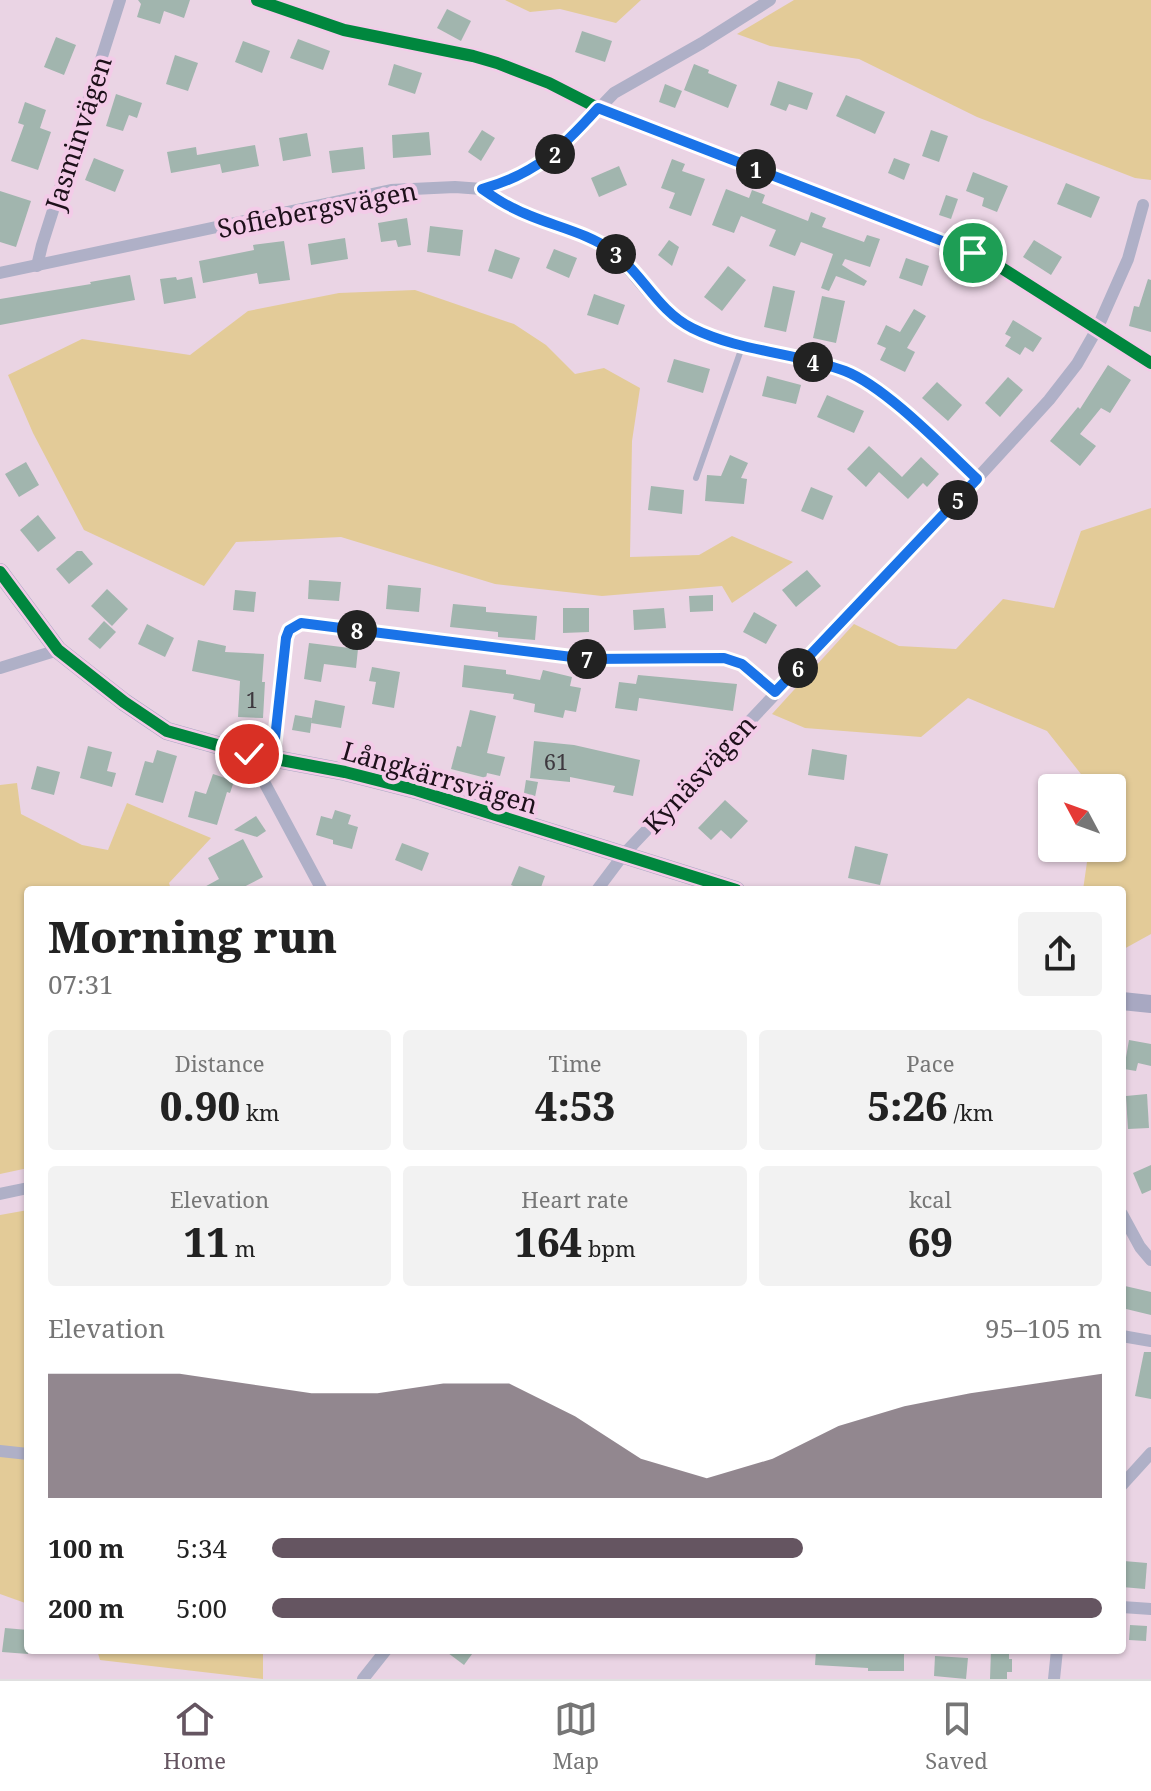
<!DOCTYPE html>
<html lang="en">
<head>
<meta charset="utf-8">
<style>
  body { margin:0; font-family:"Noto Serif",serif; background:#f2f2f2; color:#222; height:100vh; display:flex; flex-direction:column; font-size:30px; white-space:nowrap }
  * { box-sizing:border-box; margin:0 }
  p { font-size:26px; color:#767676 }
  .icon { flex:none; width:44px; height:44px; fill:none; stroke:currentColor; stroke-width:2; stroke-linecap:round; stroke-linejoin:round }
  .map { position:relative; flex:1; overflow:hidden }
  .sheet { position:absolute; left:24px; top:886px; width:1102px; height:768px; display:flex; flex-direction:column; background:#fff; border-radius:8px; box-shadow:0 2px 6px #0004 }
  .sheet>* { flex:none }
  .needle { width:52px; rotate:311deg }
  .buttons { position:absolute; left:1038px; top:774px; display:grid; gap:16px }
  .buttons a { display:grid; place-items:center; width:88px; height:88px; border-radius:8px; background:#fff; box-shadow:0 2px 6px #0004; font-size:40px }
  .pin { position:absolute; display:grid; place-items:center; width:68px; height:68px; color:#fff; margin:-34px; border:4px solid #fff; border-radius:50%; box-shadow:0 2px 8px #0007 }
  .km { position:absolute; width:40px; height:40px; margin:-20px; border-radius:50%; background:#222; color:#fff; font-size:22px; line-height:40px; text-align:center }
  .round { display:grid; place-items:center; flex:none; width:84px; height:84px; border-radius:8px; background:#f2f2f2 }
  .summary { display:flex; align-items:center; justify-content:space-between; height:136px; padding:0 24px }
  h1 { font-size:44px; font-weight:800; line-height:60px }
  .figures { display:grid; grid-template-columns:repeat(3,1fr); gap:12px; height:136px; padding:8px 24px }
  .figures div { display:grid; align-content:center; border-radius:8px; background:#f2f2f2; text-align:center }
  .figures b { font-size:40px; font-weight:800 }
  .figures small { font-size:22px; font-weight:400 }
  .figures p { font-size:22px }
  .chart { height:224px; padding:16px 24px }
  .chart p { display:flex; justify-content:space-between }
  .chart svg { width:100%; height:144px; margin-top:8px; fill:#655561; opacity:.7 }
  ul { padding:0 24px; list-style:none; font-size:26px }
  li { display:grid; grid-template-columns:128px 96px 1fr; align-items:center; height:60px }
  li i { height:20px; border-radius:10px; background:#655561 }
  .tabs { display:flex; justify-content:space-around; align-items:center; height:112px; border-top:2px solid #e0e0e0; background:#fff; font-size:22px; color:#767676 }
  .tabs a { display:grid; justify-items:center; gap:4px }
  .tabs .active { color:#655561 }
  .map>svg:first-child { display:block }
  .green { fill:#e3cb98 }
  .building { fill:#a1b5ae }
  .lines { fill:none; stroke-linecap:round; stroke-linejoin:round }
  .lane { stroke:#afb0c7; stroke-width:6 }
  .street { stroke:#afb0c7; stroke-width:12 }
  .secondary { stroke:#a8a8c2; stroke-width:18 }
  .cycleway-casing { stroke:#f3cbe8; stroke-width:17 }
  .cycleway { stroke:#00873e; stroke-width:12 }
  .route-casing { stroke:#fff; stroke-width:16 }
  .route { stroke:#1a73e8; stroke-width:10 }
  .labels { text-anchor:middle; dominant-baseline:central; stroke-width:8; stroke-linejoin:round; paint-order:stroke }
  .number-label { font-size:22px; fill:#3e393f }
  .street-label { font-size:26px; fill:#1d101a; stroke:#f3cbe8 }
</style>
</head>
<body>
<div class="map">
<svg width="1151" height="1679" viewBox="0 0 1151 1679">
  <rect width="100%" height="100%" fill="#ead4e4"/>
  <g class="green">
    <polygon points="505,0 641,0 616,23 560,9 530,12"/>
    <polygon points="794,0 1151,0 1151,180 1135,178 977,117 859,59 770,46 737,34"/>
    <polygon points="415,290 514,324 546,345 575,374 604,368 640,388 632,441 630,557 699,555 732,536 793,562 732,603 722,586 602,596 495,584 341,537 236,542 204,586 84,530 33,433 8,375 82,339 190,355 248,311 339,293"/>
    <polygon points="1151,508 1151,934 1122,950 1122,890 1083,890 1089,848 1112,848 1112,788 1092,788 1047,731 968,698 921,737 805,728 772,714 854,624 899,646 956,649 1003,599 1054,608 1081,531"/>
    <polygon points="17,783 21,814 82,845 108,850 127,803 211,838 169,883 171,890 28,890 28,1168 0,1174 0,785"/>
    <polygon points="28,1210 28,1604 0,1594 0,1215"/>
    <polygon points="97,1650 263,1650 263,1679 100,1660"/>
  </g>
  <g class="building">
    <polygon points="138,0 190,0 184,18 164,11 160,24 137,17 141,4"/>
    <polygon points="447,9 471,21 461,41 437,28"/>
    <polygon points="582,31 612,41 605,62 575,52"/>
    <polygon points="56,37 76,45 64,75 44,67"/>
    <polygon points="298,39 330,51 323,70 290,58"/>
    <polygon points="243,41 270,51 262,73 235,62"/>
    <polygon points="175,55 198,63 188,91 166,84"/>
    <polygon points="394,64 422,73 415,94 388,85"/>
    <polygon points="694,64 709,70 708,73 737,85 728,108 684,90"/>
    <polygon points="778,81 813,93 807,110 789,104 786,111 770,105"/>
    <polygon points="665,84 682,91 675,108 659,102"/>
    <polygon points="116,94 142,103 137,118 129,115 123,131 106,126"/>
    <polygon points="846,95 885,112 875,134 836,116"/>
    <polygon points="25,102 46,110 40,128 51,132 38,170 11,161 24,125 18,123"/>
    <polygon points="482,130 495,138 481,161 468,152"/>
    <polygon points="931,130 948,136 939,162 922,156"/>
    <polygon points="429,132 431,155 393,158 392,135"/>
    <polygon points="307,133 311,156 283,161 279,138"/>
    <polygon points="255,145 259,166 222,173 220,164 171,173 167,152 196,147 197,155"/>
    <polygon points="363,147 365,169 332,173 329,151"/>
    <polygon points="94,158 124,170 115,192 85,180"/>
    <polygon points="894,158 910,164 904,180 888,173"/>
    <polygon points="672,159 685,164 682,171 705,179 691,216 669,208 675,193 661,188"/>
    <polygon points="619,166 627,185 599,197 591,178"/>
    <polygon points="973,172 1008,186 997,212 982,206 984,198 966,191"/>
    <polygon points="1066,183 1100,197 1091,218 1057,204"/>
    <polygon points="726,189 749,198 752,190 765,195 762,203 808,221 811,212 826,218 822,227 864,242 867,235 880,239 870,267 845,259 842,265 867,281 864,286 836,276 829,291 821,288 833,254 801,242 795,256 769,246 776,230 741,216 734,233 712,225"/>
    <polygon points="0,191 31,201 16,247 0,242"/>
    <polygon points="946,195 958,199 951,219 939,215"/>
    <polygon points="407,218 411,245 398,247 396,240 381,242 378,223"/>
    <polygon points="430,226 463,230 460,256 427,252"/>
    <polygon points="345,238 348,259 311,265 308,244"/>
    <polygon points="669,240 679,247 672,266 658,255"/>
    <polygon points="1034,240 1062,257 1051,275 1023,257"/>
    <polygon points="284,241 290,280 259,284 257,273 203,283 199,261 254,250 253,245"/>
    <polygon points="495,249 520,258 512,279 488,271"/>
    <polygon points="554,249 577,258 569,278 546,268"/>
    <polygon points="906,258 929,266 922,286 899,278"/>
    <polygon points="728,266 746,280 722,311 704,297"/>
    <polygon points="130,275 135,300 0,325 0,299 91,284 90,282"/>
    <polygon points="176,277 177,280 192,277 196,298 164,304 160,279"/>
    <polygon points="1148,279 1151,280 1151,332 1129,326 1134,306 1139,307"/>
    <polygon points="773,286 795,291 786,332 764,327"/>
    <polygon points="594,294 625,305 618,325 587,315"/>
    <polygon points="822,296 845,301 836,343 813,338"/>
    <polygon points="914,309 926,316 907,348 915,352 905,372 880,360 886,348 877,344 886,325 900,332"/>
    <polygon points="1013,320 1042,338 1033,352 1025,347 1020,355 1005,346 1011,337 1005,334"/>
    <polygon points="674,359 710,369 703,393 667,382"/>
    <polygon points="1108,365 1131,380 1110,413 1101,408 1080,434 1096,446 1080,466 1050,441 1078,407 1080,409"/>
    <polygon points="767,376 801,385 796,404 762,396"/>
    <polygon points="1008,377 1023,390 1000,417 985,403"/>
    <polygon points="937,382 962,405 948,421 922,398"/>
    <polygon points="827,395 864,411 854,433 817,417"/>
    <polygon points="869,446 902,477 921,457 939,474 927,487 923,483 908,499 879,472 866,487 847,469"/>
    <polygon points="730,455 748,463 741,478 747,479 744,504 705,501 707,475 721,476"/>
    <polygon points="26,462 39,485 19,497 5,474"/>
    <polygon points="651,486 684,490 682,514 648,510"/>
    <polygon points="811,487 833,496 823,520 801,511"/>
    <polygon points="38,515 56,538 38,552 20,530"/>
    <polygon points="77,551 82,551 93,564 69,584 56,569"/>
    <polygon points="807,570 821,586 796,607 782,590"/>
    <polygon points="309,580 341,582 339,601 308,599"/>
    <polygon points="388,585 421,588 419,612 386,609"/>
    <polygon points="107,589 128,609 112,626 91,606"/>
    <polygon points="235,590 256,592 254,612 233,610"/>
    <polygon points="713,595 713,611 690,612 689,596"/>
    <polygon points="453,604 486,607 486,612 537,616 535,640 498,637 498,632 450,627"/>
    <polygon points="563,608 589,608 589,632 563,633"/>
    <polygon points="664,608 666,628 634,630 633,610"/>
    <polygon points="754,612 777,625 766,644 743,632"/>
    <polygon points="104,621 116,632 100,649 88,639"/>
    <polygon points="147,624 174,638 165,657 138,644"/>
    <polygon points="198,640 226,646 225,652 264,654 262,682 265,682 263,718 238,717 240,681 192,671"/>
    <polygon points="309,643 358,649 356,668 324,664 321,682 304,679"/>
    <polygon points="464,665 506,670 506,674 540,680 543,670 572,677 570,686 581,688 576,712 565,710 563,718 534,712 535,704 513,699 514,694 462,687"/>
    <polygon points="372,667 400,672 394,708 372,704 376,682 369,681"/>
    <polygon points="638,675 737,684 733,711 639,698 637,711 615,708 619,682 636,684"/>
    <polygon points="315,700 345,706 341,728 311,723"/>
    <polygon points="470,710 496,716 487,753 505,757 500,776 487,773 486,778 451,769 457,746 461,747"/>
    <polygon points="295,715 312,718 310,733 292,730"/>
    <polygon points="534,741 574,745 640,760 633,796 613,792 615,786 570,777 570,782 530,778"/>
    <polygon points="88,746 112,752 107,771 116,773 112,787 80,778"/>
    <polygon points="812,749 847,755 844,780 808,775"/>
    <polygon points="157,750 177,756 163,803 135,795 145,761 153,763"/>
    <polygon points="37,766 60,772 54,795 31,789"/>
    <polygon points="213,774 234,781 230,793 227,792 217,825 188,817 195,791 206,794"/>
    <polygon points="526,780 538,782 533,807 522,805"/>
    <polygon points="725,800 748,821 731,839 721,830 711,840 698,828"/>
    <polygon points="335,810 351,815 348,824 358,827 352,849 333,844 333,840 316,835 321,816 332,819"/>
    <polygon points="256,816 266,831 257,837 234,830"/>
    <polygon points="243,839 263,877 238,890 199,890 219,879 208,858"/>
    <polygon points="402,843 429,853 422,871 395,860"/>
    <polygon points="855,846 888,854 880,885 848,878"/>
    <polygon points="519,866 545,876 540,890 523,890 511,885"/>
    <polygon points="1129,1040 1151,1044 1151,1066 1138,1063 1136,1071 1124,1069"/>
    <polygon points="1147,1094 1149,1128 1128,1129 1126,1096"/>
    <polygon points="1151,1165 1151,1190 1142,1194 1133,1173"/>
    <polygon points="1125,1286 1151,1292 1151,1315 1122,1308"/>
    <polygon points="1144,1352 1151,1352 1151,1399 1135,1396"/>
    <polygon points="1124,1561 1147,1563 1145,1589 1122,1587"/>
    <polygon points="1130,1625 1147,1626 1146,1641 1129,1640"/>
    <polygon points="5,1628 28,1630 28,1654 2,1652"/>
    <polygon points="444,1650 475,1650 464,1665"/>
    <polygon points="816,1650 904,1650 904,1671 868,1671 868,1668 815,1665"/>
    <polygon points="991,1650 1009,1650 1009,1659 1012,1659 1012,1672 1007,1672 1007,1679 990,1679"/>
    <polygon points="935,1656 968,1658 966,1679 934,1676"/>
  </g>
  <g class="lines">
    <polyline class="lane" points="696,478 742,347"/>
    <g class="street">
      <polyline points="257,0 344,30 473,56 497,63 549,83 598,108 973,253 997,265 1151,363"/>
      <path d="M 482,189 C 492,196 503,204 515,209 C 549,225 585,233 616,254 C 638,279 660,311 690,327 C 740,354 799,350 850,373 C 891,392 943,447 977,479"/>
      <polyline points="37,266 42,245 120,0"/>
      <polyline points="0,273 391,190 455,187 482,189 526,173 562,147 614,93 702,43 770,0"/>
      <polyline points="0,668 58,650"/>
      <polyline points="249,754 322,890"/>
      <polyline points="273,757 286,638 289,630 301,623 588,659 724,658 742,664 775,692"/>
      <polyline points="597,890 624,854 919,542 1049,400 1077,364 1097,329 1128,259 1143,205"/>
      <polyline points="0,1194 28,1188"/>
      <polyline points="1122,1214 1140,1247 1151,1260"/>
      <polyline points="1122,1336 1151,1341"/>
      <polyline points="0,1451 28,1454"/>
      <polyline points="1122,1485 1151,1453"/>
      <polyline points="1122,1607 1151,1609"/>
      <polyline points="363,1679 386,1650"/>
      <polyline points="1054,1679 1057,1650"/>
    </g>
    <g class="secondary">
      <polyline points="0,572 58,650 124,702 167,731 249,754 345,772 416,790 736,890"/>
      <polyline points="1122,1001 1151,1004"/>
    </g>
    <g class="cycleway-casing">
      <g id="cycleway">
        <polyline points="257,0 344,30 473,56 497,63 549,83 598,108 973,253 997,265 1151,363"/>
        <polyline points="0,572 58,650 124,702 167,731 249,754 345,772 416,790 736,890"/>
      </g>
    </g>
    <use href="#cycleway" class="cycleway"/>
  </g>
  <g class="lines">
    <g class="route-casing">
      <path id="route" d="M 249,754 L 273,757 L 286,638 L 289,630 L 301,623 L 588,659 L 724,658 L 742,664 L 775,692 L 977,479 C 944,448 886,387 845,371 C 795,352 740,352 692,328 C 658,311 643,275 614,252 C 584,230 545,225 513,208 C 502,203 492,196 482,189 C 536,174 561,149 598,108 L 973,253"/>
    </g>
    <use href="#route" class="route"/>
  </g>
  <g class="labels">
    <g class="number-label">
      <text x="252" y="699">1</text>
      <text x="556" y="761">61</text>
    </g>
    <g class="street-label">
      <text transform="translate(78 133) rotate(-72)">Jasminvägen</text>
      <text transform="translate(317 209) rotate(-11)">Sofiebergsvägen</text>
      <text transform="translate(699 774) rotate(-47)">Kynäsvägen</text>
      <text transform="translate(440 777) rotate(16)">Långkärrsvägen</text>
    </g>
  </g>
</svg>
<div class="buttons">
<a><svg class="needle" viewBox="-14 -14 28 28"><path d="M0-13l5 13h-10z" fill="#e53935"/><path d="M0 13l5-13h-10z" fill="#767676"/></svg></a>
</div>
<div class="pin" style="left:973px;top:253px;background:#1e9e55"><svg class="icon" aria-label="arrive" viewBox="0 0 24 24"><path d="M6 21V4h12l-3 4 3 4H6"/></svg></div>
<div class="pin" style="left:249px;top:754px;background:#d93025"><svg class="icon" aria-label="check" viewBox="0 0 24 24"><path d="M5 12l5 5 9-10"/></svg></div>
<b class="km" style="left:756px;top:169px">1</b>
<b class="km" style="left:555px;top:154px">2</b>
<b class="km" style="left:616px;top:254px">3</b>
<b class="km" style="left:813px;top:362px">4</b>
<b class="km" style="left:958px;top:500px">5</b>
<b class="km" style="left:798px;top:668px">6</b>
<b class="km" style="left:587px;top:659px">7</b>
<b class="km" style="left:357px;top:630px">8</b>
<section class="sheet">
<div class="summary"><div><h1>Morning run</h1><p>07:31</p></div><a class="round"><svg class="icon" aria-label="share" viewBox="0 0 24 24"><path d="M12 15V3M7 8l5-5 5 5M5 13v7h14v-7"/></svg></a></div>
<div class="figures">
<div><p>Distance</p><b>0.90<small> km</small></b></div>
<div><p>Time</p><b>4:53</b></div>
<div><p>Pace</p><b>5:26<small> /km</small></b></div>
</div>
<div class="figures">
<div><p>Elevation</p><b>11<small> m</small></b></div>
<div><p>Heart rate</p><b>164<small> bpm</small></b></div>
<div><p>kcal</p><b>69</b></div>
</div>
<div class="chart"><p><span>Elevation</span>95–105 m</p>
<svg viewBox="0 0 160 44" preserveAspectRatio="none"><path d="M0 44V6L10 6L20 6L30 9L40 12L50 12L60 9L70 9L80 19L90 32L100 38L110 32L120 22L130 16L140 12L150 9L160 6V44z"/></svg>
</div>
<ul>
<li><b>100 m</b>5:34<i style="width:64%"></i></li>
<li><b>200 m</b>5:00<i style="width:100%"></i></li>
</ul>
</section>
</div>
<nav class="tabs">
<a class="active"><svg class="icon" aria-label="home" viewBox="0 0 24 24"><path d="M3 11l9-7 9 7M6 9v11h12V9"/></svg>Home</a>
<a><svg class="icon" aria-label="map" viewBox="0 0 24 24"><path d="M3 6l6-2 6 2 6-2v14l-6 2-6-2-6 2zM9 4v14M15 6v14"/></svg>Map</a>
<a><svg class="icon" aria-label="saved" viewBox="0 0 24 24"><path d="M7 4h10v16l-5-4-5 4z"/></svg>Saved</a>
</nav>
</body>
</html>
